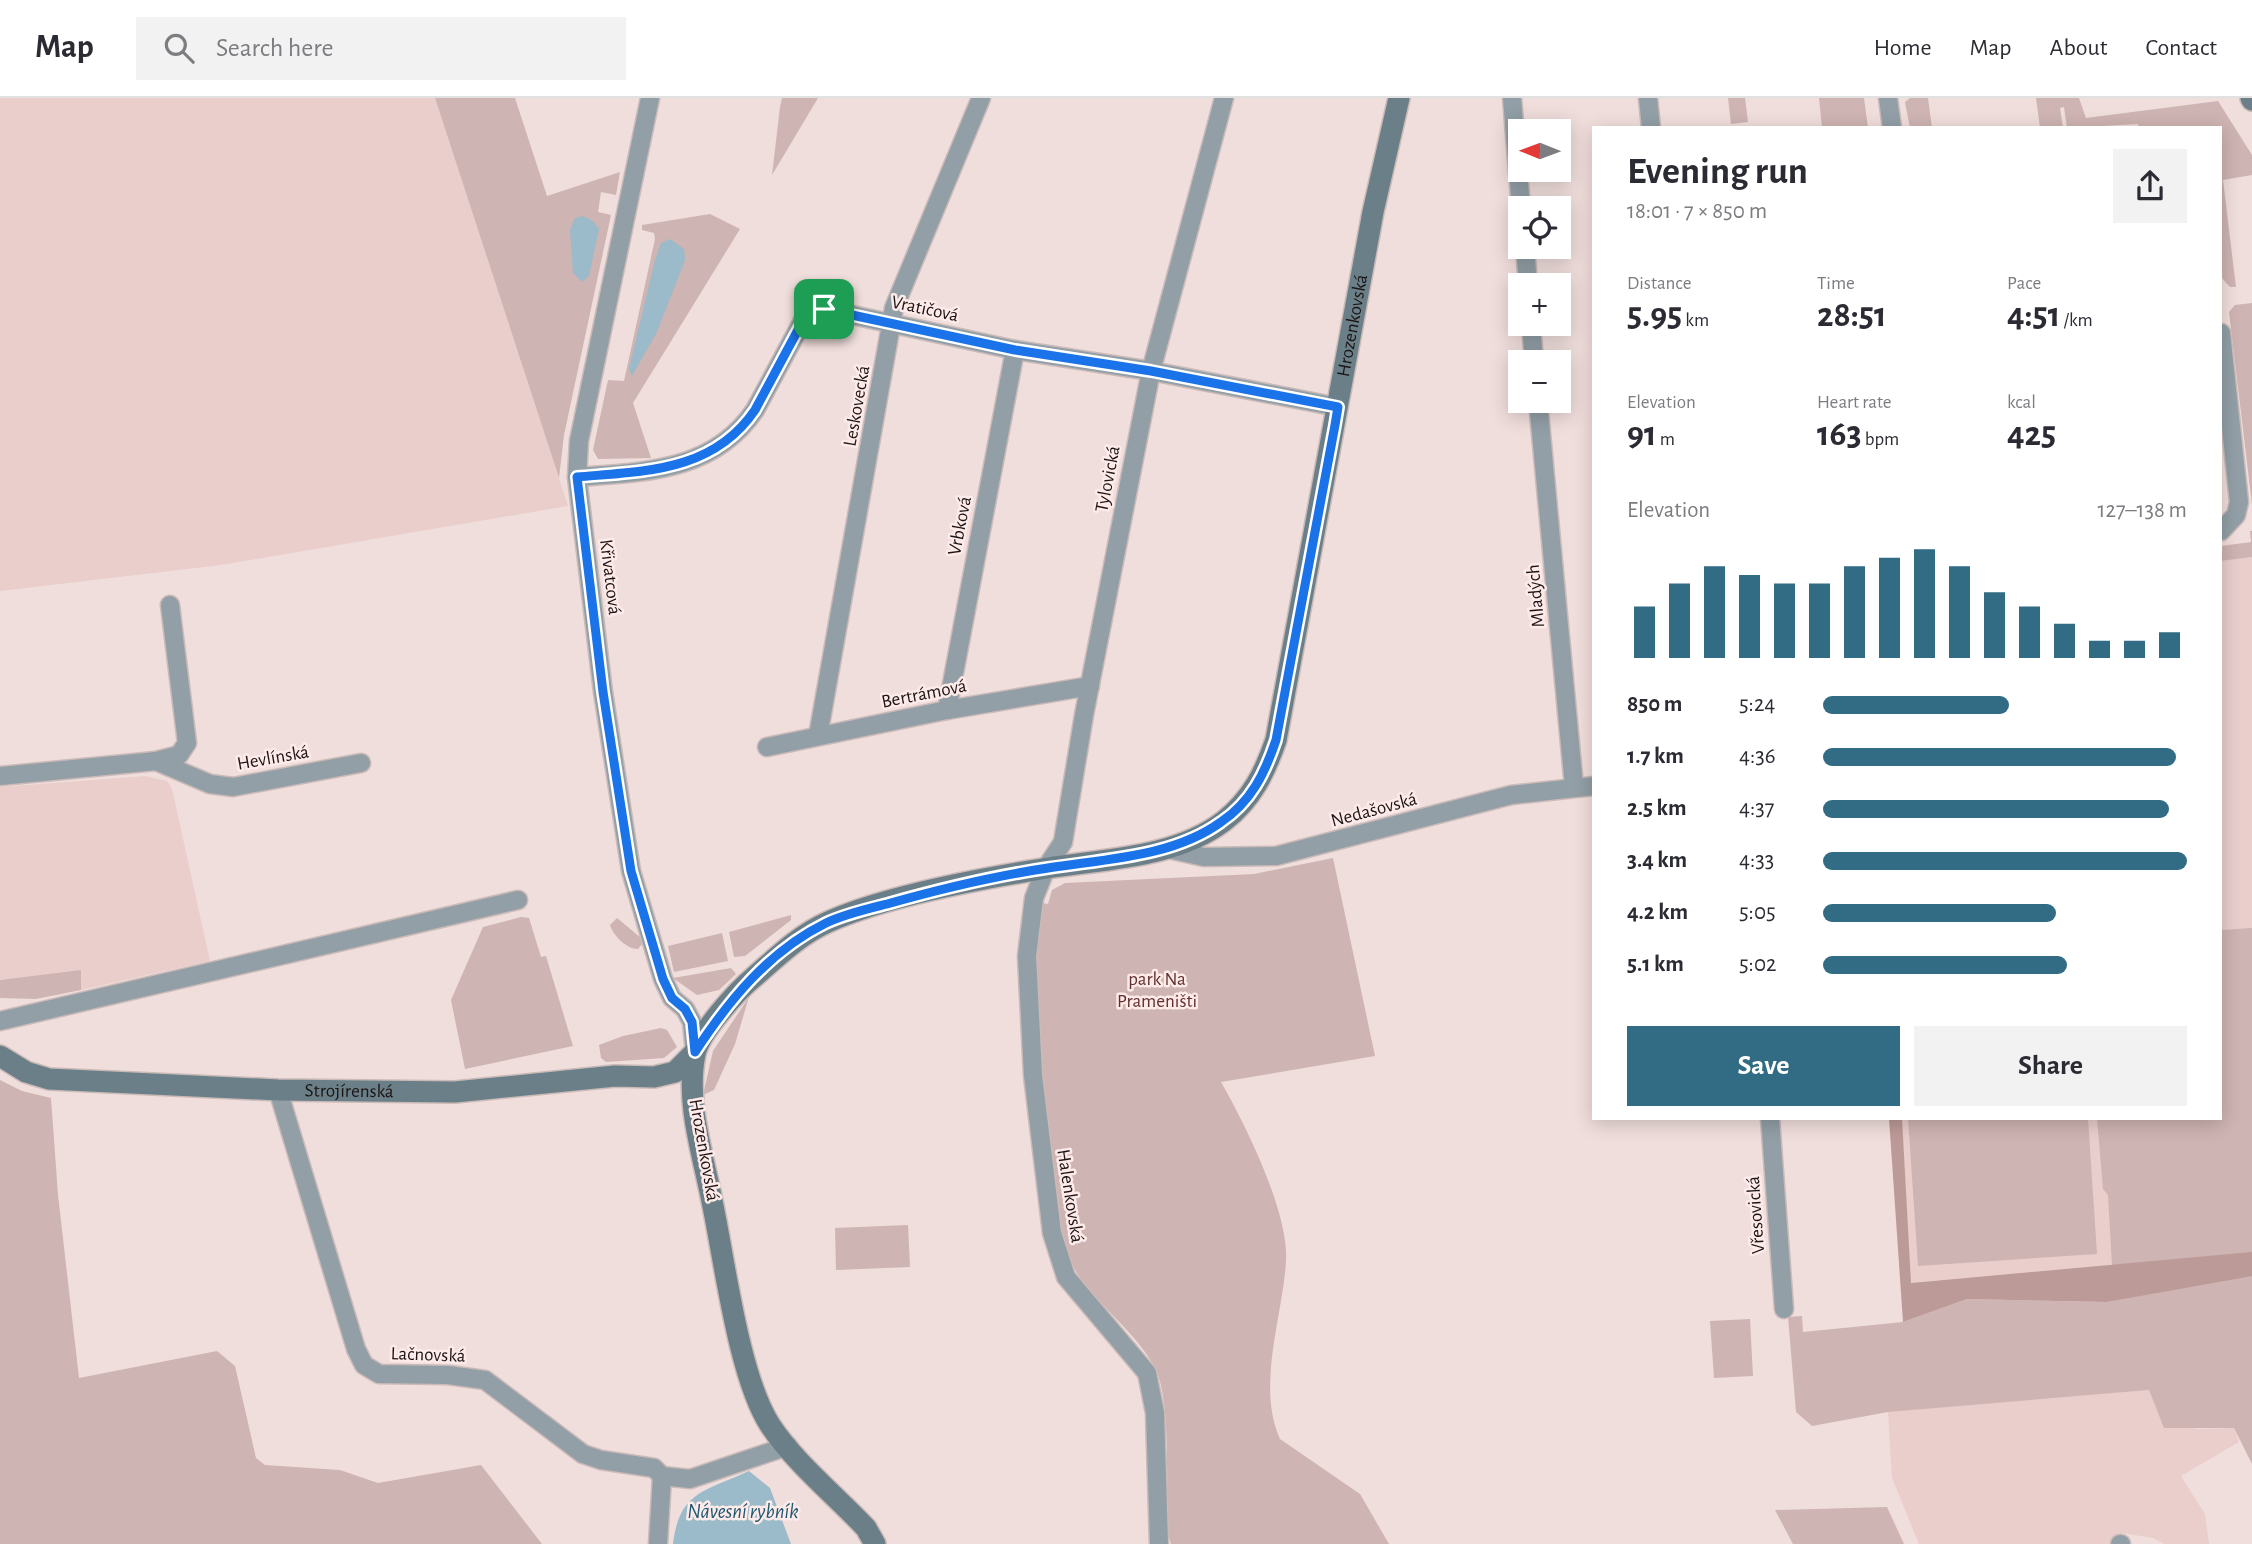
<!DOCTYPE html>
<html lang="en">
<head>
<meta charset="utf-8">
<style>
  body { margin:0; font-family:"Alegreya Sans",sans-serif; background:#f2f2f3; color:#2b2b33; height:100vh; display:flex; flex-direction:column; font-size:26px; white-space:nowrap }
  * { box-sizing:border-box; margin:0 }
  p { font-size:23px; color:#7c7c81 }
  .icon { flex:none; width:38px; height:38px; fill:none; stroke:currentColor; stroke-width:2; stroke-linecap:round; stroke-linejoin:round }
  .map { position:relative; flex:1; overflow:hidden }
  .side { position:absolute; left:1592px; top:28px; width:630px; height:994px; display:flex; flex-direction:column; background:#fff; border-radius:0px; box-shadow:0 4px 18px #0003 }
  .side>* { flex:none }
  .needle { width:46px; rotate:271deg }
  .fabs { position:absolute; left:1508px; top:21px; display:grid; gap:14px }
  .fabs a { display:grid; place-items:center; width:63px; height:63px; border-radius:0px; background:#fff; box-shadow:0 4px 18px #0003; font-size:35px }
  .pin { position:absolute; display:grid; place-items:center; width:60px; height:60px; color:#fff; margin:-30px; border-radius:14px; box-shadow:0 4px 10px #0006 }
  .round { display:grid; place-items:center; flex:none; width:74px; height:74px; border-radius:0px; background:#f2f2f3 }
  .headline { display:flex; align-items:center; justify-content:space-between; height:119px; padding:0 35px }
  h1 { font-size:38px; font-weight:600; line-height:52px }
  .stats { display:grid; grid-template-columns:repeat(3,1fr); gap:10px; height:119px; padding:7px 35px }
  .stats div { display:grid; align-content:center }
  .stats b { font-size:35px; font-weight:600 }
  .stats small { font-size:19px; font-weight:400 }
  .stats p { font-size:19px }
  .chart { height:196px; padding:14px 35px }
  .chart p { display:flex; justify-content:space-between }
  .chart svg { width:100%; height:126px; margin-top:7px; stroke:#326b84; stroke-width:6 }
  .action { display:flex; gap:14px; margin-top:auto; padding:14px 35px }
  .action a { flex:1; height:80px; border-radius:0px; background:#326b84; color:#fff; font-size:28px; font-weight:600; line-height:80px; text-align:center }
  .action a+a { background:#f2f2f3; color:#2b2b33 }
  ul { padding:0 35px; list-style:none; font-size:23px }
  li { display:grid; grid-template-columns:112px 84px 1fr; align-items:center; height:52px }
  li i { height:18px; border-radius:9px; background:#326b84 }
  header { display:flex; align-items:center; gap:42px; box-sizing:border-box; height:98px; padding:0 35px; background:#fff; border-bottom:2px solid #e1e1e2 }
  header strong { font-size:33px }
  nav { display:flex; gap:38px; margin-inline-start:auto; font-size:24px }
  .search { width:490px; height:63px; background:#f2f2f3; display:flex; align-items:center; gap:18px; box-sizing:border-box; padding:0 24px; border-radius:0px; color:#7c7c81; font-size:26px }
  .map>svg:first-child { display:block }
  .built { fill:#e9cecc }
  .green { fill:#ceb4b2 }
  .forest { fill:#bc9a97 }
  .water { fill:#9bbaca }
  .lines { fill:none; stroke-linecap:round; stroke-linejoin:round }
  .street-casing { stroke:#cabab8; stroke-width:21 }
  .secondary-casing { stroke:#cabab8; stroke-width:24 }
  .street { stroke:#929fa6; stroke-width:18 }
  .secondary { stroke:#6b7f88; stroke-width:21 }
  .route-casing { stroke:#fff; stroke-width:14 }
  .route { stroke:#1a73e8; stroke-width:9 }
  .labels { text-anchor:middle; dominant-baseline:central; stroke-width:5; stroke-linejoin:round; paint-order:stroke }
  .street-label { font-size:19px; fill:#1b1515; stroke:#feebe9 }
  .park-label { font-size:19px; fill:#60302e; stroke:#feebe9 }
  .water-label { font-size:21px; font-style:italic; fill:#205971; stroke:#feebe9 }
</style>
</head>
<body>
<header>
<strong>Map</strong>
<div class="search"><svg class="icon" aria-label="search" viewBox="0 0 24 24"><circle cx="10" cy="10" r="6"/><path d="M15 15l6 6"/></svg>Search here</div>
<nav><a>Home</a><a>Map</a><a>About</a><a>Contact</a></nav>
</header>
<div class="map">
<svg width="2252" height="1446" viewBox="0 0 2252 1446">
  <rect width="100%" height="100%" fill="#f0dedc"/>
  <g class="built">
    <polygon points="0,0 435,0 568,408 221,467 0,493"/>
    <polygon points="2252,459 2252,1154 1910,1185 1902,1020 2221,1020 2221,463"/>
    <polygon points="145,678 167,683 172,691 210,863 81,892 81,873 0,882 0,689"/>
    <polygon points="2149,1292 2196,1331 2234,1330 2239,1344 2181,1378 2205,1416 2209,1446 2164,1446 2153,1440 2122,1435 2120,1446 1919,1446 1892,1380 1888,1314 1947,1307"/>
  </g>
  <g class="green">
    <polygon points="435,0 515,0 547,98 620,74 616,97 601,94 598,114 611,117 564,337 559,380"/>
    <polygon points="782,0 818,0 772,77 780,9"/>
    <polygon points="1728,0 1745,0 1748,24 1731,26"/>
    <polygon points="1819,0 1864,0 1868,30 1822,30"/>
    <polygon points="1910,0 1928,0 1932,30 1910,30 1905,4"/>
    <polygon points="2036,0 2079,0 2086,20 2218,3 2252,57 2252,77 2223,82 2236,189 2230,189 2221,179 2221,30 2139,30 2138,26 2067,30 2064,9 2060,10 2063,30 2040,30"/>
    <polygon points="710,116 740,131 633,305 651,360 598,361 593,352 608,282 624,283 655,141 654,135 642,132 642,127"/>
    <polygon points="2252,205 2252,407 2229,214 2235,207"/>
    <polygon points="2250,433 2252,433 2252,459 2221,463 2221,448 2251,444"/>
    <path d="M 1333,760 L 1375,958 L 1221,984 C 1245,1026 1289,1114 1286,1163 C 1283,1217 1256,1289 1280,1341 L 1360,1396 L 1389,1446 L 1171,1446 L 1167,1433 C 1166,1394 1172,1299 1154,1268 C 1130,1225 1079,1195 1064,1149 L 1045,1014 L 1033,874 L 1042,805 L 1048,806 L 1052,792 L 1065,785 L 1254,776 Z"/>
    <polygon points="791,817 791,822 745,858 734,859 729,834"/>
    <polygon points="521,819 529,820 541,859 546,858 573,948 465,971 451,902 483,829"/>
    <path d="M 617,820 L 641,840 L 643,845 L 638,851 C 626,851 613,837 610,827 Z"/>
    <polygon points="2252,830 2252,1155 2112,1168 2108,1097 2103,1091 2097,1020 2221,1020 2221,832"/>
    <polygon points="722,835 728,863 674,874 668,848"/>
    <polygon points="731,870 736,876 719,892 697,897 673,880"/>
    <polygon points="81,872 81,892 36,901 0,900 0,882"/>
    <polygon points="749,899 735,946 714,992 703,997 713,953"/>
    <polygon points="661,930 667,932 677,949 664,960 606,964 601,960 599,947 623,938"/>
    <polygon points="0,982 22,993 51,1000 58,1097 79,1280 217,1253 235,1268 256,1360 265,1367 340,1372 378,1385 481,1367 542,1446 0,1446"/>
    <polygon points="1908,1020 2088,1020 2097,1156 1918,1168"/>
    <polygon points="908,1127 910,1169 836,1172 835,1130"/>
    <polygon points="2244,1178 2252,1178 2252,1366 2234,1330 2164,1330 2149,1292 1888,1314 1812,1328 1796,1314 1788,1219 1802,1218 1803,1234 1903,1224 1967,1201 2107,1204"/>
    <polygon points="1750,1221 1753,1278 1714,1280 1710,1223"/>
    <polygon points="1887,1409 1904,1446 1793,1446 1775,1412"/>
  </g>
  <polygon class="forest" points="1889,1020 1902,1020 1911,1185 2252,1154 2252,1178 2107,1204 1967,1201 1903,1224"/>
  <g class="water">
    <polygon points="583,118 593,123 599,131 589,178 582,184 573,175 570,132 575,120"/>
    <polygon points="670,141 684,151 685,162 657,234 632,278 629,271 655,162 661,145"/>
    <path d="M 749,1373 L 770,1390 L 791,1446 L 673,1446 C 679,1393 706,1393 749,1373 Z"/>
  </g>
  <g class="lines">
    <g class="street-casing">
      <g id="street">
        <polyline points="650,0 579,343 577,379 603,594 631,773 663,881 672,900 685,911 692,924 695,954"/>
        <polyline points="1512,0 1521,110"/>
        <polyline points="1648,0 1651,30"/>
        <polyline points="1888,0 1892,30"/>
        <polyline points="1525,149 1528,187"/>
        <polyline points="1531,226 1534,264"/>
        <polyline points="2221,235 2239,404 2236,417 2221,433"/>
        <polyline points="1538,303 1574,689"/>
        <path d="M 577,379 C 644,374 713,374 755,312 L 806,217 L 824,211 L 1015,252 L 1151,273 L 1338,309"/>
        <polyline points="947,612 1015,252"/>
        <polyline points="818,638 894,210 981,0"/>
        <polyline points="767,649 947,612 1090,588"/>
        <polyline points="156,663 210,686 233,689 361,665"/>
        <polyline points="0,678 156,663 179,657 187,645 170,507"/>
        <polyline points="1164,750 1204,759 1276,758 1511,697 1594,688"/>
        <polyline points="0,923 518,802"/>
        <polyline points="278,992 356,1251 364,1267 379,1276 448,1277 485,1282 583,1356 601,1362 654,1370 662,1378 690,1381 788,1348"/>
        <polyline points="1770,1020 1784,1211"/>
        <polyline points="658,1446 662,1378"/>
        <polyline points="1159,1446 1155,1315 1147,1275 1066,1179 1052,1135 1033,977 1027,858 1034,800 1046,770 1063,744 1084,617 1151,273 1224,0"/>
        <polyline points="2120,1446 2121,1446"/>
      </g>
    </g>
    <g class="secondary-casing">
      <g id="secondary">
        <polyline points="2251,0 2252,2"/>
        <path id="s1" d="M 0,958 L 26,974 L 49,981 L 278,992 L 455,994 L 615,978 L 654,979 L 675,974 L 695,954"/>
        <path id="s2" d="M 875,1446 L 866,1430 C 835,1397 795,1365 770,1327 C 739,1279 725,1166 713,1108 C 704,1060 685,1005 695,956 C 699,935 737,893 754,879 C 777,859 799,837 828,824 C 886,798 984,780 1048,770 C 1105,761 1176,760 1224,723 C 1252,701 1265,674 1276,642 L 1373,114 L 1399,0"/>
      </g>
    </g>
    <use href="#street" class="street"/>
    <use href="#secondary" class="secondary"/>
  </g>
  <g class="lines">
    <g class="route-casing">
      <path id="route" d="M 824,211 L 1015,252 L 1151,273 L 1338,309 L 1335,327 L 1276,642 C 1265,675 1251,704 1221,724 C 1173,759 1105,761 1048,770 C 994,778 940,791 887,806 C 867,811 845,816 826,825 C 769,853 729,902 695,954 L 692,924 L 685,911 L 672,900 L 663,881 L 631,773 L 603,594 L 577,379 C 645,373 713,374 755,312 L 806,217 Z"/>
    </g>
    <use href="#route" class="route"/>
  </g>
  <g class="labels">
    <g class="street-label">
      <text transform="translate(925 211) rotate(12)">Vratičová</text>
      <text stroke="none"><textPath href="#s2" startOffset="1662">Hrozenkovská</textPath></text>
      <text transform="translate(857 308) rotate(-80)">Leskovecká</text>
      <text transform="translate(1108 381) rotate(-79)">Tylovická</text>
      <text transform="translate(960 428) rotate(-79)">Vrbková</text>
      <text transform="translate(610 479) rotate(83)">Křivatcová</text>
      <text transform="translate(1536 498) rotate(-95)">Mladých</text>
      <text transform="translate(924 596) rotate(-11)">Bertrámová</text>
      <text transform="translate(273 660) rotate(-10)">Hevlínská</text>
      <text transform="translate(1374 712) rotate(-15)">Nedašovská</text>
      <text stroke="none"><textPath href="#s1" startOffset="355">Strojírenská</textPath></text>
      <text transform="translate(704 1052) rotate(80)">Hrozenkovská</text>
      <text transform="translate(1070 1098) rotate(81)">Halenkovská</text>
      <text transform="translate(1756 1117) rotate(-94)">Vřesovická</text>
      <text transform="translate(428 1257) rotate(2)">Lačnovská</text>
    </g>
    <g class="park-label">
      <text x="1157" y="881">park Na<tspan x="1157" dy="22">Prameništi</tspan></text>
    </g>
    <g class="water-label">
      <text x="743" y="1413">Návesní rybník</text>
    </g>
  </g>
</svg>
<div class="fabs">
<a><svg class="needle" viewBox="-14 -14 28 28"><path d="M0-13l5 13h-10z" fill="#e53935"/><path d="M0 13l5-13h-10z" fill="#7c7c81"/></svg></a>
<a><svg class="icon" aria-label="locate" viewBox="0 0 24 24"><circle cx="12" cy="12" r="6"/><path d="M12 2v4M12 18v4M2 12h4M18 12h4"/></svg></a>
<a>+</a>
<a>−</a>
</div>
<div class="pin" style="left:824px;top:211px;background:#1e9e55"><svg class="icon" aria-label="arrive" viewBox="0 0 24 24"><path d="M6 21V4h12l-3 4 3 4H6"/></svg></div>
<section class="side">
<div class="headline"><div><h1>Evening run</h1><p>18:01 · 7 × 850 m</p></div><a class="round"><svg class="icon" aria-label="share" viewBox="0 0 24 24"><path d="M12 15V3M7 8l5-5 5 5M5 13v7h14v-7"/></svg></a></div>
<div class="stats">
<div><p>Distance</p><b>5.95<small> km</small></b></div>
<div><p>Time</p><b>28:51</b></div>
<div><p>Pace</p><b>4:51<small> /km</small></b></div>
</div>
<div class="stats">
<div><p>Elevation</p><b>91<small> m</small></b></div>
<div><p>Heart rate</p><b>163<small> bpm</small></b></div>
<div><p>kcal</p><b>425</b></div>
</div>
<div class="chart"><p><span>Elevation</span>127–138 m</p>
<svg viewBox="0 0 160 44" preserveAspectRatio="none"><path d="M5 44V26M15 44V18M25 44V12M35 44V15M45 44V18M55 44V18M65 44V12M75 44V9M85 44V6M95 44V12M105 44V21M115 44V26M125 44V32M135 44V38M145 44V38M155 44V35"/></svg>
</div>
<ul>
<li><b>850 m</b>5:24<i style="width:51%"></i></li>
<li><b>1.7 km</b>4:36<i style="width:97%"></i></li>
<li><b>2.5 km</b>4:37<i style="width:95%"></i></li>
<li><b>3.4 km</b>4:33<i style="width:100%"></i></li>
<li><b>4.2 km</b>5:05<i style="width:64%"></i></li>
<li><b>5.1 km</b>5:02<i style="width:67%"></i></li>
</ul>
<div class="action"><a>Save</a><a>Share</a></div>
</section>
</div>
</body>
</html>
